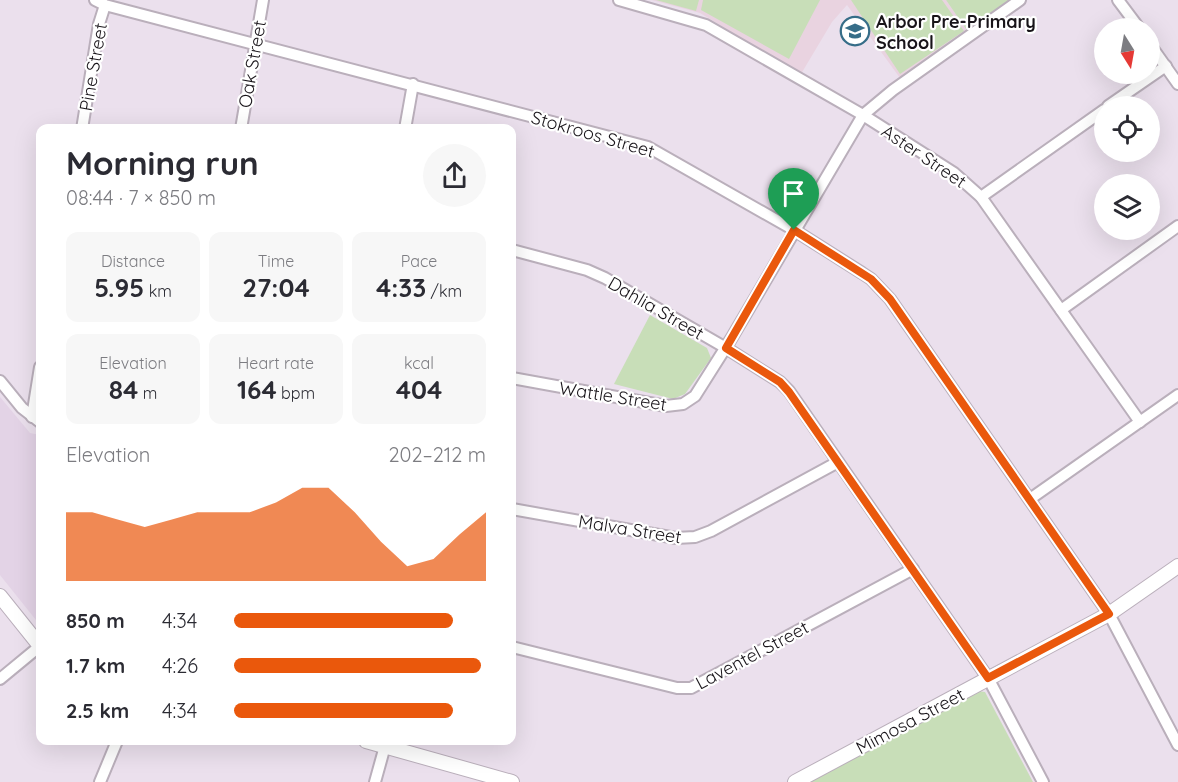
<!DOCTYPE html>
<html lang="en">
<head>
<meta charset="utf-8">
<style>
  body { margin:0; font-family:Quicksand,sans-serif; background:#f7f7f7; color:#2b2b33; height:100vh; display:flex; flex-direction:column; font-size:22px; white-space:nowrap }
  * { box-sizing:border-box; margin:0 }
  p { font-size:20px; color:#7c7c81 }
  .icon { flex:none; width:33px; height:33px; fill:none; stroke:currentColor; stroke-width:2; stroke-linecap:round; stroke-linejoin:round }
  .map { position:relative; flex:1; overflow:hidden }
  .sheet { position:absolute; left:36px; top:124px; width:480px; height:621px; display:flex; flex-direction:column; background:#fff; border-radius:12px; box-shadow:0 6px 24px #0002 }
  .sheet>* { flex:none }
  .needle { width:39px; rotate:169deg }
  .fabs { position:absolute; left:1094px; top:18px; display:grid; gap:12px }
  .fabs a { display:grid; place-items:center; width:66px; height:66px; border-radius:50%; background:#fff; box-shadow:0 6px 24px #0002; font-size:30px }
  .pin { position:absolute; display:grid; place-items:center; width:51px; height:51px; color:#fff; margin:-62px -26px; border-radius:50% 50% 50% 0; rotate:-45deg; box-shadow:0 0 6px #0007 }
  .pin .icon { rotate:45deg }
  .round { display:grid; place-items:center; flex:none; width:63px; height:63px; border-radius:32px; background:#f7f7f7 }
  .summary { display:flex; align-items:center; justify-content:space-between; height:102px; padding:0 30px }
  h1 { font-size:33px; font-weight:700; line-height:45px }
  .stats { display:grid; grid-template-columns:repeat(3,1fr); gap:9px; height:102px; padding:6px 30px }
  .stats div { display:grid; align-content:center; border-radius:12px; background:#f7f7f7; text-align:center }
  .stats b { font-size:26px; font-weight:700 }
  .stats small { font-size:16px; font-weight:400 }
  .stats p { font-size:16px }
  .chart { height:168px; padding:12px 30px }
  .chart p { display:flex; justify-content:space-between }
  .chart svg { width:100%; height:108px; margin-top:6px; fill:#ea580c; opacity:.7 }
  ul { padding:0 30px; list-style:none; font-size:20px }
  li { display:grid; grid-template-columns:96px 72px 1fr; align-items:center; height:45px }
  li i { height:15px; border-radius:8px; background:#ea580c }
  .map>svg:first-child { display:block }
  .built { fill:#e3d3e6 }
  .education { fill:#e9d3e0 }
  .green { fill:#c8deb8 }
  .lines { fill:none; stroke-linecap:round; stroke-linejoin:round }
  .minor-casing { stroke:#baafbb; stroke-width:14 }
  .tertiary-casing { stroke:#baafbb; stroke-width:16 }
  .minor { stroke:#fff; stroke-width:10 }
  .tertiary { stroke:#fff; stroke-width:14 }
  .route-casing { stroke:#fff; stroke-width:12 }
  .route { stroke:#ea580c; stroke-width:8 }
  .labels { text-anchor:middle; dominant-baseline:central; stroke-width:4.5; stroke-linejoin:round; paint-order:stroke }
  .poi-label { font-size:18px; font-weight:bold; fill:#181419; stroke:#fff; text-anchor:start }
  .street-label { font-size:18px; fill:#181419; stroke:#fff }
</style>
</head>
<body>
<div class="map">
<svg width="1178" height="782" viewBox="0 0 1178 782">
  <rect width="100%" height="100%" fill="#ebe0ed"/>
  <polygon class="built" points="0,397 30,433 40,435 40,625 0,575"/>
  <polygon class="education" points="652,0 946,0 968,32 900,78 847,5 832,22 801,74 700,13"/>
  <g class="green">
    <polygon points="656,0 699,0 696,11"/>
    <polygon points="703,0 820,0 789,59 701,10"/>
    <polygon points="851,0 942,0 964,31 900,74"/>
    <polygon points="946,0 1016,0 968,32"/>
    <polygon points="650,315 707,348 711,358 685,394 673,399 614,384"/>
    <polygon points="977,691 985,692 1033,782 807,782"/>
  </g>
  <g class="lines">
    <g class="minor-casing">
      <g id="minor">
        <polyline points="95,0 105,5 648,147 794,230 862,273 871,279 890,299 1109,614 1178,745"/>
        <polyline points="619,0 706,25 863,115 954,173 981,197 1140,422"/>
        <polyline points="1118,0 1139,28"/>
        <polyline points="1149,43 1178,84"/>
        <polyline points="1108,106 1166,66"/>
        <polyline points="82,129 99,24 105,5"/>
        <polyline points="241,129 263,0"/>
        <polyline points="405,129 413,84"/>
        <polyline points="981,197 1104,110"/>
        <polyline points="512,250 587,270 605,278 726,348 780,382 789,391 988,678 1043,782"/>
        <polyline points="1061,310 1178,226"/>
        <polyline points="512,378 666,406 683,404 695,396 731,339 863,115 893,90 1020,0"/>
        <polyline points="0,381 22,408 40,422"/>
        <polyline points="32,417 40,367"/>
        <polyline points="1030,499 1178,395"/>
        <polyline points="512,509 676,538 695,537 711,531 838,462"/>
        <polyline points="512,647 677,688 691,688 913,569"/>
        <polyline points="0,679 40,646"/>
        <polyline points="100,782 117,741"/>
        <polyline points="375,782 385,746"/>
      </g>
    </g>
    <g class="tertiary-casing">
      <g id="tertiary">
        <polyline points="0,596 40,646"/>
        <polyline points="366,741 512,782"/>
        <polyline points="795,782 1109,614 1178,566"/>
      </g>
    </g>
    <use href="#minor" class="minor"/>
    <use href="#tertiary" class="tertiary"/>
  </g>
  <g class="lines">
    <g class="route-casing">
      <polygon id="route" points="794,230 871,279 890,299 1109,614 988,678 789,392 780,382 726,348"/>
    </g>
    <use href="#route" class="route"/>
  </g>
  <defs>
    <g id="school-ring" transform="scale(1.5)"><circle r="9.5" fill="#fff" stroke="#366d88" stroke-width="1.5"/><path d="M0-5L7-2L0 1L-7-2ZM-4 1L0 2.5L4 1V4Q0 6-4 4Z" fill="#366d88"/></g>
  </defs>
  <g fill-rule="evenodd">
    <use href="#school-ring" x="855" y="31"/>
  </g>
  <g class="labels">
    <g class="poi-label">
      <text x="876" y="21">Arbor Pre-Primary<tspan x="876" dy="21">School</tspan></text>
    </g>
    <g class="street-label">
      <text transform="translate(252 64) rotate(-80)">Oak Street</text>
      <text transform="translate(93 67) rotate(-80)">Pine Street</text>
      <text transform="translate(593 134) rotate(16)">Stokroos Street</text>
      <text transform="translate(924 156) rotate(34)">Aster Street</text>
      <text transform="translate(656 308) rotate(30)">Dahlia Street</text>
      <text transform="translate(613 396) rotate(9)">Wattle Street</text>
      <text transform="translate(630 529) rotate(9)">Malva Street</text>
      <text transform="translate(752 655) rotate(-28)">Laventel Street</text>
      <text transform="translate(910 721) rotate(-28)">Mimosa Street</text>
    </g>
  </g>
</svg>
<div class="fabs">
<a><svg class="needle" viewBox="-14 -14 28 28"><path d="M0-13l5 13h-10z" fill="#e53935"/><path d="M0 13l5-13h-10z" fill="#7c7c81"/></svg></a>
<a><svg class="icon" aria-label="locate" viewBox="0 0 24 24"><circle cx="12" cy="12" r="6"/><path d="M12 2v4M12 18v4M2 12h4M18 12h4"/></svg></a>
<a><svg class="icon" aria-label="layers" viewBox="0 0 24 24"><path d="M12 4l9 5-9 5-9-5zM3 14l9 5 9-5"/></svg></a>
</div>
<div class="pin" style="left:794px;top:230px;background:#1e9e55"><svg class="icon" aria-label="arrive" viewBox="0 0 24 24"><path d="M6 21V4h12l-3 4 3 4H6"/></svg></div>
<section class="sheet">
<div class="summary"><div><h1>Morning run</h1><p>08:44 · 7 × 850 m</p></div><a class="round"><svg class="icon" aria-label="share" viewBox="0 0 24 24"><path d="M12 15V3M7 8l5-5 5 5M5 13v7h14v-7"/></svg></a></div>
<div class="stats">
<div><p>Distance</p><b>5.95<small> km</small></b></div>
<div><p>Time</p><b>27:04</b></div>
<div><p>Pace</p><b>4:33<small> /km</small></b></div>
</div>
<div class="stats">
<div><p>Elevation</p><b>84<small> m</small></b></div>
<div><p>Heart rate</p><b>164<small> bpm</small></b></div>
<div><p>kcal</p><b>404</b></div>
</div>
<div class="chart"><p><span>Elevation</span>202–212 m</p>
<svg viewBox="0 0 160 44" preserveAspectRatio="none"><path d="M0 44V16L10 16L20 19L30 22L40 19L50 16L60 16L70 16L80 12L90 6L100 6L110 16L120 28L130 38L140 35L150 25L160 16V44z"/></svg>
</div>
<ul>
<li><b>850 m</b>4:34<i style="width:87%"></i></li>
<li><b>1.7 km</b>4:26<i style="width:98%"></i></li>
<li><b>2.5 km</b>4:34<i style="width:87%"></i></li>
</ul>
</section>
</div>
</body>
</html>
